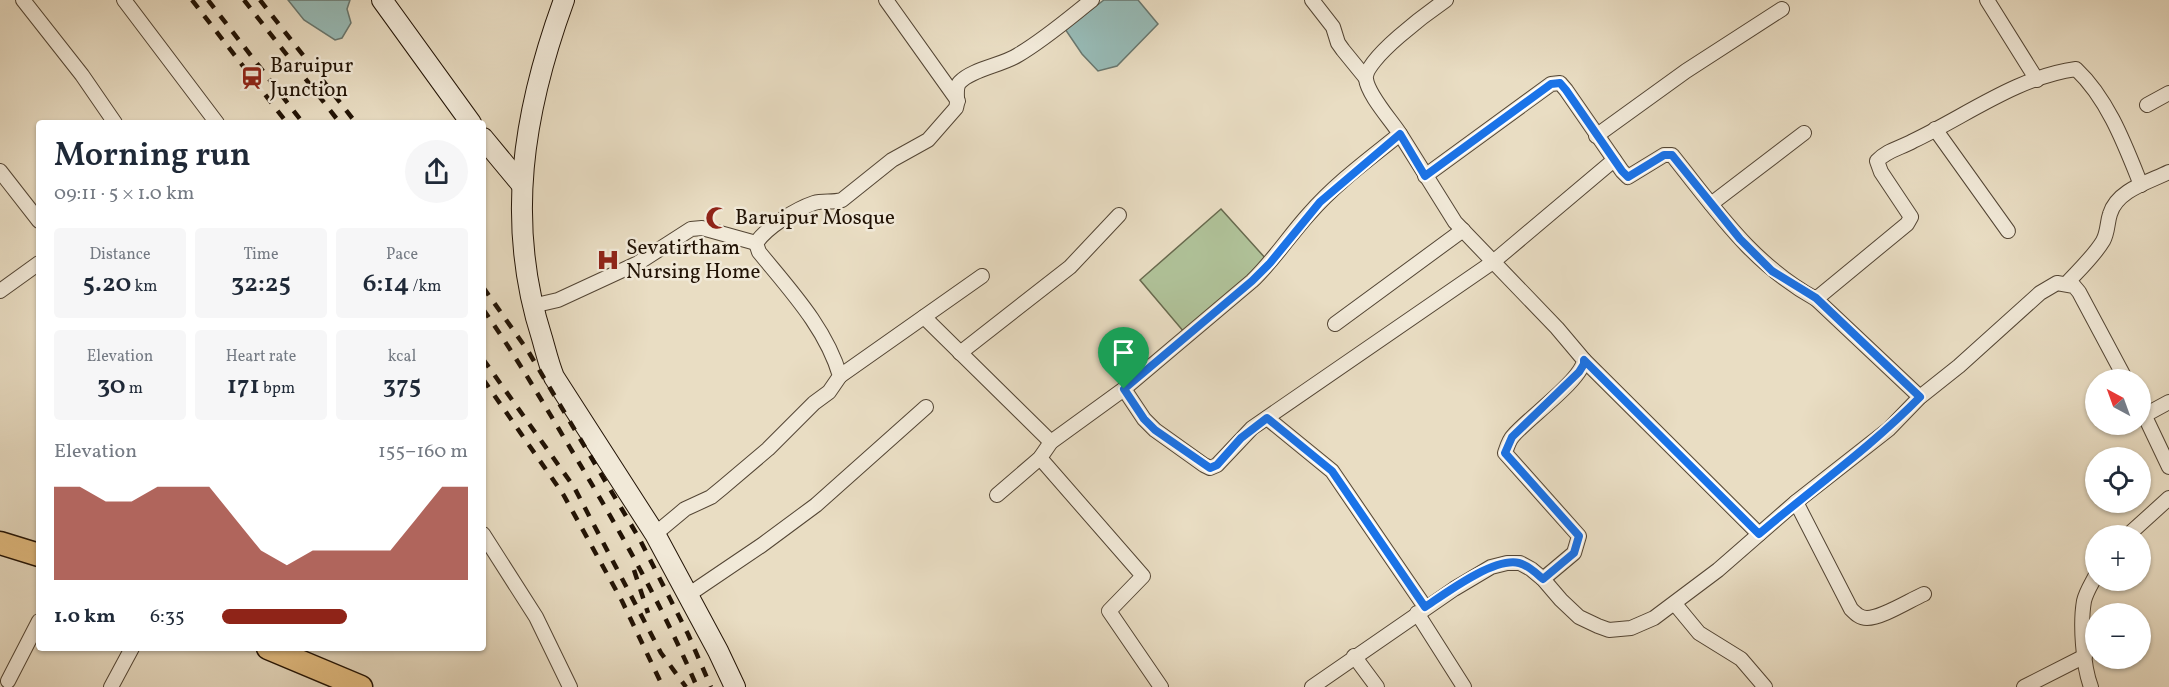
<!DOCTYPE html>
<html lang="en">
<head>
<meta charset="utf-8">
<style>
  body { margin:0; font-family:Vollkorn,serif; background:#f6f6f7; color:#1f2937; height:100vh; display:flex; flex-direction:column; font-size:22px; white-space:nowrap }
  * { box-sizing:border-box; margin:0 }
  p { font-size:20px; color:#747a83 }
  .icon { flex:none; width:33px; height:33px; fill:none; stroke:currentColor; stroke-width:2; stroke-linecap:round; stroke-linejoin:round }
  .map { position:relative; flex:1; overflow:hidden }
  .sheet { position:absolute; left:36px; top:120px; width:450px; height:531px; display:flex; flex-direction:column; background:#fff; border-radius:6px; box-shadow:0 2px 4px #0004 }
  .sheet>* { flex:none }
  .needle { width:39px; rotate:319deg }
  .controls { position:absolute; left:2085px; top:369px; display:grid; gap:12px }
  .controls a { display:grid; place-items:center; width:66px; height:66px; border-radius:50%; background:#fff; box-shadow:0 2px 4px #0004; font-size:30px }
  .pin { position:absolute; display:grid; place-items:center; width:51px; height:51px; color:#fff; margin:-62px -26px; border-radius:50% 50% 50% 0; rotate:-45deg; box-shadow:0 0 6px #0007 }
  .pin .icon { rotate:45deg }
  .round { display:grid; place-items:center; flex:none; width:63px; height:63px; border-radius:32px; background:#f6f6f7 }
  .overview { display:flex; align-items:center; justify-content:space-between; height:102px; padding:0 18px }
  h1 { font-size:33px; font-weight:600; line-height:45px }
  .figures { display:grid; grid-template-columns:repeat(3,1fr); gap:9px; height:102px; padding:6px 18px }
  .figures div { display:grid; align-content:center; border-radius:6px; background:#f6f6f7; text-align:center }
  .figures b { font-size:26px; font-weight:600 }
  .figures small { font-size:16px; font-weight:400 }
  .figures p { font-size:16px }
  .chart { height:168px; padding:12px 18px }
  .chart p { display:flex; justify-content:space-between }
  .chart svg { width:100%; height:108px; margin-top:6px; fill:#8f2418; opacity:.7 }
  ul { padding:0 18px; list-style:none; font-size:20px }
  li { display:grid; grid-template-columns:96px 72px 1fr; align-items:center; height:45px }
  li i { height:15px; border-radius:8px; background:#8f2418 }
  .map>svg:first-child { display:block }
  .green { fill:#b0c299; stroke:#686a4e; stroke-width:1.5 }
  .water { fill:#97bbb7; stroke:#68776f; stroke-width:1.5 }
  .lines { fill:none; stroke-linecap:round; stroke-linejoin:round }
  .street-casing { stroke:#534534; stroke-width:16 }
  .secondary-casing { stroke:#211204; stroke-width:22 }
  .primary-casing { stroke:#211204; stroke-width:25 }
  .street { stroke:#f1e9d8; stroke-width:14 }
  .secondary { stroke:#f1e9d8; stroke-width:20 }
  .primary { stroke:#e4be82; stroke-width:22 }
  .rail { stroke:#211204; stroke-width:4.5; stroke-dasharray:10 10; stroke-linecap:butt }
  .route-casing { stroke:#fff; stroke-width:12 }
  .route { stroke:#1a73e8; stroke-width:8 }
  .labels { text-anchor:middle; dominant-baseline:central; stroke-width:5; stroke-linejoin:round; paint-order:stroke }
  .poi-label { font-size:21px; fill:#211204; stroke:#f1e9d8; text-anchor:start }
</style>
</head>
<body>
<div class="map">
<svg width="2169" height="687" viewBox="0 0 2169 687">
  <rect width="100%" height="100%" fill="#e9ddc3"/>
  <filter id="stains"><feTurbulence type="fractalNoise" baseFrequency=".00333" numOctaves="4"/><feColorMatrix values="0 0 0 0 .2 0 0 0 0 .09 0 0 0 0 .02 0 0 0 .5 -.17"/></filter>
  <radialGradient id="worn" r=".72"><stop offset=".6" stop-color="#630" stop-opacity="0"/><stop offset="1" stop-color="#630" stop-opacity=".3"/></radialGradient>
  <polygon class="green" points="1221,209 1267,260 1184,332 1140,280"/>
  <g class="water">
    <polygon points="288,0 350,0 347,9 351,23 342,38 335,40 304,20"/>
    <polygon points="1104,0 1138,0 1158,24 1117,66 1098,71 1082,54 1065,29"/>
  </g>
  <g class="lines">
    <g class="street-casing">
      <g id="street">
        <polyline points="23,0 82,75 115,123"/>
        <polyline points="124,0 217,123"/>
        <polyline points="886,0 958,101"/>
        <polyline points="1312,0 1333,27 1338,43 1343,50 1365,77"/>
        <polyline points="1987,0 2037,80"/>
        <polyline points="2147,105 2169,93"/>
        <polyline points="1935,129 2008,231"/>
        <path d="M 1400,134 L 1455,222 L 1557,328 L 1584,360 C 1582,380 1528,418 1513,436 C 1509,440 1507,447 1505,453 L 1579,536 L 1574,553 L 1543,579"/>
        <polyline points="1596,136 1686,71 1782,9"/>
        <polyline points="0,171 39,221"/>
        <path d="M 1425,176 L 1551,84 L 1560,83 L 1566,90 L 1622,171 L 1628,177 L 1664,155 L 1672,155 C 1717,211 1752,264 1816,299 L 1907,224 L 1911,217 L 1881,172 L 1877,161 C 1887,150 1901,148 1913,141 C 1966,116 2017,77 2076,69 C 2108,99 2125,145 2141,185"/>
        <polyline points="1711,204 1804,133"/>
        <path d="M 2067,283 C 2079,270 2094,256 2103,241 C 2108,232 2107,223 2110,214 C 2117,190 2149,182 2169,172"/>
        <polyline points="0,291 39,263"/>
        <polyline points="1816,299 1920,397"/>
        <polyline points="532,306 558,300 638,263 691,229 702,228 756,243"/>
        <polyline points="924,317 1051,442"/>
        <polyline points="1335,324 1463,230"/>
        <polyline points="960,353 1070,267 1119,215"/>
        <polyline points="1584,360 1759,534"/>
        <polyline points="840,376 982,276"/>
        <polyline points="1124,389 1144,419 1155,430 1204,465 1210,468 1217,465 1252,428 1493,262 1614,160"/>
        <polyline points="2140,406 2169,467"/>
        <polyline points="2145,415 2169,402"/>
        <polyline points="1267,418 1332,471 1425,607"/>
        <polyline points="1040,458 1143,576 1109,611 1161,687"/>
        <path d="M 997,495 L 1040,458 L 1051,442 L 1124,389 L 1252,281 C 1274,260 1289,236 1309,214 C 1336,183 1369,159 1400,134 C 1391,120 1368,95 1366,79 C 1363,60 1430,11 1446,0"/>
        <path d="M 1796,502 L 1851,609 C 1856,614 1860,618 1867,618 C 1882,618 1910,600 1924,594"/>
        <polyline points="483,534 536,617 570,687"/>
        <path d="M 655,534 L 685,509 L 711,497 L 722,488 L 768,449 L 814,403 L 829,392 L 840,376 C 826,328 790,290 759,252 L 756,243 C 767,227 796,209 814,203 C 823,200 832,203 842,200 L 892,160 L 928,140 L 956,108 C 959,100 954,88 960,82 C 972,69 1003,65 1018,55 C 1045,39 1068,19 1092,0"/>
        <polyline points="2127,536 2169,498"/>
        <polyline points="688,595 762,545 816,505 926,407"/>
        <polyline points="1675,604 1699,633 1741,659 1765,687"/>
        <polyline points="1417,613 1464,687"/>
        <polyline points="1354,656 1377,687"/>
        <polyline points="8,681 39,621"/>
        <polyline points="111,687 132,648"/>
        <polyline points="1312,687 1454,589 1491,567 1507,563 1520,563 1531,569 1543,579 1561,600 1579,617 1598,626 1609,630 1631,628 1654,618 1718,570 1796,502 1889,429 1920,397 1959,366 2040,293 2057,283 2074,286 2079,292 2126,380"/>
        <polyline points="2024,687 2085,656"/>
        <path d="M 2091,687 C 2083,666 2080,624 2084,601 C 2086,592 2092,583 2096,575"/>
      </g>
    </g>
    <g class="secondary-casing">
      <g id="secondary">
        <polyline points="382,0 471,123"/>
        <path d="M 564,0 C 523,112 505,223 542,338 C 546,352 549,365 554,377 L 655,534 L 718,651 L 735,687"/>
        <polyline points="483,138 522,185"/>
      </g>
    </g>
    <g class="primary-casing">
      <g id="primary">
        <polyline points="0,543 39,555"/>
        <polyline points="268,648 361,687"/>
      </g>
    </g>
    <use href="#street" class="street"/>
    <use href="#secondary" class="secondary"/>
    <use href="#primary" class="primary"/>
    <g class="rail">
      <polyline points="192,0 287,123"/>
      <polyline points="208,0 303,123"/>
      <polyline points="244,0 340,123"/>
      <polyline points="260,0 356,123"/>
      <polyline points="483,287 528,351 639,538 688,634 711,687"/>
      <path d="M 483,309 C 516,356 545,406 575,456 C 620,531 663,607 697,687"/>
      <polyline points="483,359 574,487 661,653 686,687"/>
      <polyline points="483,379 563,494 622,601 663,687"/>
      <polyline points="634,570 648,613"/>
    </g>
  </g>
  <g class="lines">
    <g class="route-casing">
      <path id="route" d="M 1560,83 L 1566,90 L 1622,171 L 1628,177 L 1664,155 L 1672,155 L 1740,239 L 1772,271 L 1816,298 L 1920,397 C 1871,447 1813,488 1759,534 L 1584,360 L 1584,364 L 1579,372 L 1512,437 L 1505,453 L 1579,536 L 1574,553 L 1543,579 C 1536,573 1528,565 1519,563 C 1494,557 1446,593 1425,607 L 1332,471 L 1267,418 L 1241,438 L 1217,465 L 1210,468 L 1155,430 L 1144,419 L 1124,389 L 1252,281 L 1270,263 L 1320,202 L 1400,134 L 1425,176 L 1551,84 Z"/>
    </g>
    <use href="#route" class="route"/>
  </g>
  <defs>
    <g id="station-bare" transform="scale(1.8)"><path d="M-3-6H3Q5-6 5-4V2Q5 4 3 4L4.5 6H3L1.5 4h-3L-3 6H-4.5L-3 4Q-5 4-5 2V-4Q-5-6-3-6ZM-3.5-4v3h7v-3ZM-3.5 1v1.5H-2V1ZM2 1v1.5H3.5V1Z" fill="#8f2418" stroke="#f1e9d8" stroke-width="2.5" paint-order="stroke"/></g>
    <g id="mosque-bare" transform="scale(1.8)"><path d="M3.5-4.9A6 6 0 1 0 3.5 4.9A5 5 0 1 1 3.5-4.9Z" fill="#8f2418" stroke="#f1e9d8" stroke-width="2.5" paint-order="stroke"/></g>
    <g id="hospital-bare" transform="scale(1.8)"><path d="M-5-5h3v3.5h4V-5h3V5h-3V1.5h-4V5h-3Z" fill="#8f2418" stroke="#f1e9d8" stroke-width="2.5" paint-order="stroke"/></g>
  </defs>
  <g fill-rule="evenodd">
    <use href="#station-bare" x="252" y="78"/>
    <use href="#mosque-bare" x="717" y="218"/>
    <use href="#hospital-bare" x="608" y="260"/>
  </g>
  <g class="labels">
    <g class="poi-label">
      <text x="270" y="66">Baruipur<tspan x="270" dy="24">Junction</tspan></text>
      <text x="735" y="218">Baruipur Mosque</text>
      <text x="626" y="248">Sevatirtham<tspan x="626" dy="24">Nursing Home</tspan></text>
    </g>
  </g>
  <rect width="100%" height="100%" filter="url(#stains)"/>
  <rect width="100%" height="100%" fill="url(#worn)"/>
</svg>
<div class="controls">
<a><svg class="needle" viewBox="-14 -14 28 28"><path d="M0-13l5 13h-10z" fill="#e53935"/><path d="M0 13l5-13h-10z" fill="#747a83"/></svg></a>
<a><svg class="icon" aria-label="locate" viewBox="0 0 24 24"><circle cx="12" cy="12" r="6"/><path d="M12 2v4M12 18v4M2 12h4M18 12h4"/></svg></a>
<a>+</a>
<a>−</a>
</div>
<div class="pin" style="left:1124px;top:389px;background:#1e9e55"><svg class="icon" aria-label="arrive" viewBox="0 0 24 24"><path d="M6 21V4h12l-3 4 3 4H6"/></svg></div>
<section class="sheet">
<div class="overview"><div><h1>Morning run</h1><p>09:11 · 5 × 1.0 km</p></div><a class="round"><svg class="icon" aria-label="share" viewBox="0 0 24 24"><path d="M12 15V3M7 8l5-5 5 5M5 13v7h14v-7"/></svg></a></div>
<div class="figures">
<div><p>Distance</p><b>5.20<small> km</small></b></div>
<div><p>Time</p><b>32:25</b></div>
<div><p>Pace</p><b>6:14<small> /km</small></b></div>
</div>
<div class="figures">
<div><p>Elevation</p><b>30<small> m</small></b></div>
<div><p>Heart rate</p><b>171<small> bpm</small></b></div>
<div><p>kcal</p><b>375</b></div>
</div>
<div class="chart"><p><span>Elevation</span>155–160 m</p>
<svg viewBox="0 0 160 44" preserveAspectRatio="none"><path d="M0 44V6L10 6L20 12L30 12L40 6L50 6L60 6L70 19L80 32L90 38L100 32L110 32L120 32L130 32L140 19L150 6L160 6V44z"/></svg>
</div>
<ul>
<li><b>1.0 km</b>6:35<i style="width:51%"></i></li>
</ul>
</section>
</div>
</body>
</html>
